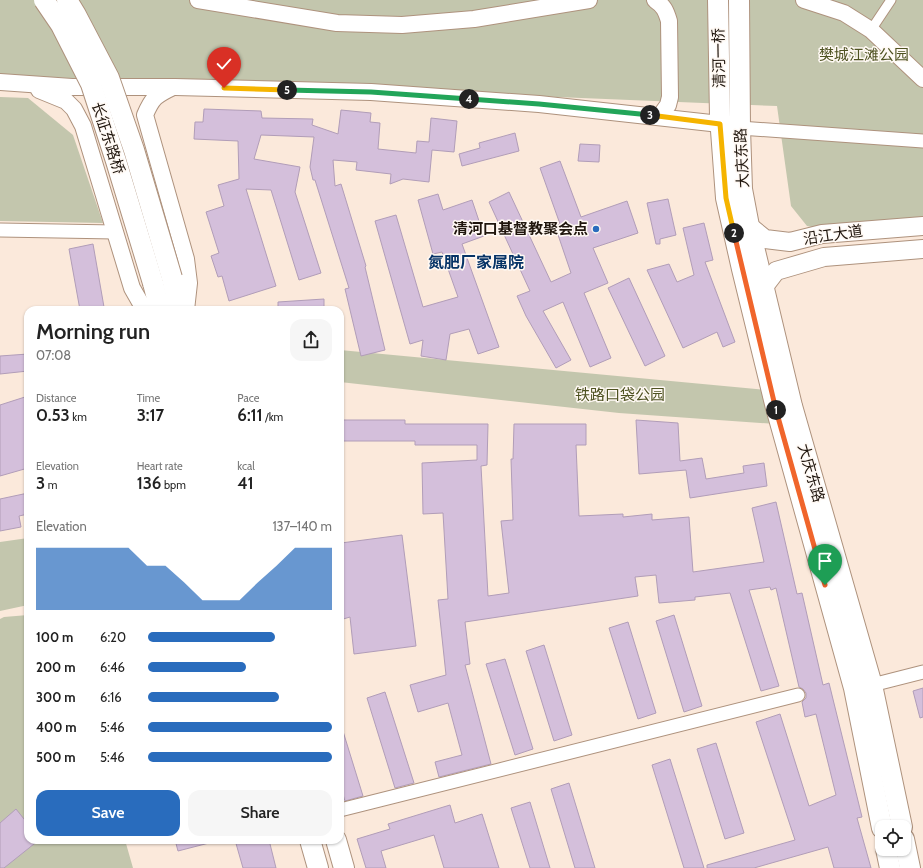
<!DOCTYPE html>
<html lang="en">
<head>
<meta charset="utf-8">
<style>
  body { margin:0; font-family:Cabin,"Noto Sans SC",sans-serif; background:#f6f6f6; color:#222; height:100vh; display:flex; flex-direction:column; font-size:15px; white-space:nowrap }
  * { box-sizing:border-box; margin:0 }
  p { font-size:13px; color:#767676 }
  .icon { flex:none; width:22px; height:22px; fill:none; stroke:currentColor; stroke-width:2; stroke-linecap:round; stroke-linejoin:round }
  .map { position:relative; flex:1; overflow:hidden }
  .details { position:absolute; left:24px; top:306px; width:320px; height:538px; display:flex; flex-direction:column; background:#fff; border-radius:12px; box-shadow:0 1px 3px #0004 }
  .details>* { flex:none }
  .fabs { position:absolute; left:875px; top:820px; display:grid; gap:8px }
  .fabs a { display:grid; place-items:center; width:36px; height:36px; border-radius:8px; background:#fff; box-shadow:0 1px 3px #0004; font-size:20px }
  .pin { position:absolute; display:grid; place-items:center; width:34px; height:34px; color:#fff; margin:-41px -17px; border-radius:50% 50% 50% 0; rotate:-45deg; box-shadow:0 0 4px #0007 }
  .pin .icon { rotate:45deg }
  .km { position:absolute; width:20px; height:20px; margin:-10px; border-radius:50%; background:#222; color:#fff; font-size:11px; line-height:20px; text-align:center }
  .round { display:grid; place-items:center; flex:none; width:42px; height:42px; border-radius:12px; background:#f6f6f6 }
  .overview { display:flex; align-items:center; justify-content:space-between; height:68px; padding:0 12px }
  h1 { font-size:22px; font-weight:600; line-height:30px }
  .figures { display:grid; grid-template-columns:repeat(3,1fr); gap:6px; height:68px; padding:4px 12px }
  .figures div { display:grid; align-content:center }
  .figures b { font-size:17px; font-weight:600 }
  .figures small { font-size:11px; font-weight:400 }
  .figures p { font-size:11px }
  .chart { height:112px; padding:8px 12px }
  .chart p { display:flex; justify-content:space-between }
  .chart svg { width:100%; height:72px; margin-top:4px; fill:#296cbd; opacity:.7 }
  .action { display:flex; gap:8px; margin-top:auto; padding:8px 12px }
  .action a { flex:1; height:46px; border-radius:12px; background:#296cbd; color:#fff; font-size:16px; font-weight:600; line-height:46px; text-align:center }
  .action a+a { background:#f6f6f6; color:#222 }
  ul { padding:0 12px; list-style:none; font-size:13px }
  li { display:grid; grid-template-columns:64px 48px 1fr; align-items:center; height:30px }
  li i { height:10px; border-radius:5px; background:#296cbd }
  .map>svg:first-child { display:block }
  .green { fill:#c3c6ad }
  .building { fill:#d4bfdb; stroke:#b19db8 }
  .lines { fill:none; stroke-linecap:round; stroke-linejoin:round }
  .pedestrian-casing { stroke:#ae927d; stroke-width:11 }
  .minor-casing { stroke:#ae927d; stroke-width:15 }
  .tertiary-casing { stroke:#ae927d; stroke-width:18 }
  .secondary-casing { stroke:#ae927d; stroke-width:20 }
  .primary-casing { stroke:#ae927d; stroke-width:22 }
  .pedestrian { stroke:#fff; stroke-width:9 }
  .minor { stroke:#fff; stroke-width:13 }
  .tertiary { stroke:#fff; stroke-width:16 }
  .secondary { stroke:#fff; stroke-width:18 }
  .primary { stroke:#fff; stroke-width:20 }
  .primary-bridge-casing { stroke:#ae927d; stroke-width:22; stroke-linecap:butt }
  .primary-bridge { stroke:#fff; stroke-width:20 }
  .split-1-casing { stroke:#fff; stroke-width:8 }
  .split-2-casing { stroke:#fff; stroke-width:8 }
  .split-3-casing { stroke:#fff; stroke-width:8 }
  .split-4-casing { stroke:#fff; stroke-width:8 }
  .split-5-casing { stroke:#fff; stroke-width:8 }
  .split-6-casing { stroke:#fff; stroke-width:8 }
  .split-1 { stroke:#f0652b; stroke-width:5 }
  .split-2 { stroke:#f0652b; stroke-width:5 }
  .split-3 { stroke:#f5b400; stroke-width:5 }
  .split-4 { stroke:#22a559; stroke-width:5 }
  .split-5 { stroke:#22a559; stroke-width:5 }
  .split-6 { stroke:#f5b400; stroke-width:5 }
  .poi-dot { fill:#296cbd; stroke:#fff9f4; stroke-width:1.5 }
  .labels { text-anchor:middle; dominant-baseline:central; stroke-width:3; stroke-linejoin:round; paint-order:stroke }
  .park-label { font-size:15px; fill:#4e5221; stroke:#fff9f4 }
  .street-label { font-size:15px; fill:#1f150d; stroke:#fff9f4 }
  .poi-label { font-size:15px; font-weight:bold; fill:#1f150d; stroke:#fff9f4; text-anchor:end }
  .neighbourhood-label { font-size:16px; font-weight:bold; fill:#063366; stroke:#fff9f4 }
</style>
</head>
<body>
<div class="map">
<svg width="923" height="868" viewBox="0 0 923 868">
  <rect width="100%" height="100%" fill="#fbe9db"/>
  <g class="green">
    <polygon points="0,0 923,0 923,227 832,231 807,226 791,206 777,106 172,81 0,76"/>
    <polygon points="0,97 28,98 73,135 103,223 0,221"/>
    <polygon points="340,350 767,390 776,424 619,413 340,382"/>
    <polygon points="28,538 28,605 0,611 0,542"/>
    <polygon points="28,615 28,840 125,840 133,868 0,868 0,619 4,617"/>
  </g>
  <g class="building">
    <polygon points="204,109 261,111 262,118 313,119 312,125 338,134 341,110 371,113 370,122 380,123 378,149 416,153 417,141 429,142 431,118 457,121 454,152 432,150 429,182 403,179 390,184 391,174 356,170 357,162 333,160 335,186 341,184 366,266 365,267 385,350 361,356 345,289 349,288 315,180 313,180 310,167 314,137 261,135 254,159 300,167 295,192 321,273 299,280 271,190 246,189 276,286 229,301 222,276 218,277 211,256 219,253 206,212 224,206 218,185 239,179 238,141 194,139 195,122 203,122"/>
    <polygon points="515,133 519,151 462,166 459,154 480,148 479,143"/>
    <polygon points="580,144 600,145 599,162 578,161"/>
    <polygon points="560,161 581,217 627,201 638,233 593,248 608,283 584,293 611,358 590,367 563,302 543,311 571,360 556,368 526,316 517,296 530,291 489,202 509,192 551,282 571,273 555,226 560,224 540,168"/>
    <polygon points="438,194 443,210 472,200 484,236 462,244 499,347 478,354 469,329 450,334 446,360 421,356 423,340 410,344 375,221 396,215 423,307 458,297 442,252 433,254 418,200"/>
    <polygon points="668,199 676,235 660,239 660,244 656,244 647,203"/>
    <polygon points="704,223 713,260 705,262 735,342 723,347 717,332 683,348 647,270 669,264 677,282 694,275 683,228"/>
    <polygon points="93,244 104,307 80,310 69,249"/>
    <polygon points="629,278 665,356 645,366 608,288"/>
    <polygon points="324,299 324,310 278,310 278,302"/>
    <polygon points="28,354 28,371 0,374 0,356"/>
    <polygon points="28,396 28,468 0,476 0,405"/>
    <polygon points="340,420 405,420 405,424 488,424 487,465 481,466 488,596 509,593 501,521 513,520 511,459 513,459 514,424 586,424 586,445 576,445 579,516 623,514 623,517 652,514 652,520 689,517 693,572 764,562 752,508 776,502 797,594 802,593 823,685 829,683 862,817 857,818 871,868 834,868 828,847 754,868 707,868 707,865 795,840 756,722 780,714 809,806 836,795 816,714 805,717 802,702 806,698 806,693 803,689 799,687 776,588 771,590 770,587 749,590 779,686 761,691 730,593 695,597 695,600 659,603 656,575 635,577 638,596 465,622 470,664 465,665 491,764 439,777 435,762 462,755 448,703 418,712 410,685 446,675 438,600 448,599 443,513 423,514 422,463 477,460 477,445 415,445 415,441 340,441"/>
    <polygon points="636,420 678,423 680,461 702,458 706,479 744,473 743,466 764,463 767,486 690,498 686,470 639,474"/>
    <polygon points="28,493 28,514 19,516 21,527 0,531 0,499"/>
    <polygon points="402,535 416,646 354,654 350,617 340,620 340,556 342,556 341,543"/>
    <polygon points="674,615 702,706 684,712 656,621"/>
    <polygon points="628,622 656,713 638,719 609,628"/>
    <polygon points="544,645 572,735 554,741 526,651"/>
    <polygon points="505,659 533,749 515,755 486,664"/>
    <polygon points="923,688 923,717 920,718 913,691"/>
    <polygon points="385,692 414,783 395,788 367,698"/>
    <polygon points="340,728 342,728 363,796 345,801 340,785"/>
    <polygon points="716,743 744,833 725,839 697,749"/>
    <polygon points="670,759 704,868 684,868 652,765"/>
    <polygon points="569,783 595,868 575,868 551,789"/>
    <polygon points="530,802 550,868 530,868 511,808"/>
    <polygon points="450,805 455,823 482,814 499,868 444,868 434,835 381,851 386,868 366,868 357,839 390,829 388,824"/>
    <polygon points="16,809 28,824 28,840 39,840 4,868 0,868 0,823"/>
    <polygon points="175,840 208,840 209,843 178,851"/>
    <polygon points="235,840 269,840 276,868 243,868"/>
  </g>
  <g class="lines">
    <g class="pedestrian-casing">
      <polyline id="pedestrian" points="871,30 891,0"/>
    </g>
    <g class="minor-casing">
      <g id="minor">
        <polyline points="740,128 923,141"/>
        <polyline points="0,230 115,232"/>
        <polyline points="872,685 923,672"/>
        <polyline points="340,810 798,695"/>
      </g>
    </g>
    <g class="tertiary-casing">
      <g id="tertiary">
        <polyline points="198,0 337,23 402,25 474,19 589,0"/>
        <path d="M 655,0 C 664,6 666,11 669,21 L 670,97 L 668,105 L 660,116"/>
        <polyline points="804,0 844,13 871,30 923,79"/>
        <polyline points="0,82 72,87 175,87 371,92 539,104 720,124"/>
        <path d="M 173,87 C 156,95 152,98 145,115 L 186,259 L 189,283 L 186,310"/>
        <polyline points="39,90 66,101 74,109 83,126 132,288 140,302 148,310"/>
      </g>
    </g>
    <g class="secondary-casing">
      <g id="secondary">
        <polyline points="749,226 765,239 790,242 822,234 923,226"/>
        <polyline points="763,288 776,271 824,257 923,249"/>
      </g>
    </g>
    <g class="primary-casing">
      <g id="primary">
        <polyline points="718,0 720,117 726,198 742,269 775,404 854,688 882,828"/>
        <polyline points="739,0 740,128 742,189 749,226 792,406 872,685 902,827"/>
        <polyline points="172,278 179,310"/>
        <polyline points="153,283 160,310"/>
        <polyline points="904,839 910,868"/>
        <polyline points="310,840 318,868"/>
        <polyline points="336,840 344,868"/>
        <polyline points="886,849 890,868"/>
      </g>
    </g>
    <use href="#pedestrian" class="pedestrian"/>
    <use href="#minor" class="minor"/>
    <use href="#tertiary" class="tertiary"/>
    <use href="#secondary" class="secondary"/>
    <use href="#primary" class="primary"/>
    <g class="primary-bridge-casing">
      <g id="primary-bridge">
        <polyline points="44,0 61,25 91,84 116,161 153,283"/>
        <polyline points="67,0 76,15 109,78 134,150 172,278"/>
      </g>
    </g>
    <use href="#primary-bridge" class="primary-bridge"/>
  </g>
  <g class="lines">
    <g class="split-1-casing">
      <polyline id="split-1" points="776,410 825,585"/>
    </g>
    <g class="split-2-casing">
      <polyline id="split-2" points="734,233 776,410"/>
    </g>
    <g class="split-3-casing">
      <polyline id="split-3" points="650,115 720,124 726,198 734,233"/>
    </g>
    <g class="split-4-casing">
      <polyline id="split-4" points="469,99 539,104 650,115"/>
    </g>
    <g class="split-5-casing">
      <polyline id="split-5" points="287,90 371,92 469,99"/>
    </g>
    <g class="split-6-casing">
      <polyline id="split-6" points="224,88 287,90"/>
    </g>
    <use href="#split-1" class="split-1"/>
    <use href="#split-2" class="split-2"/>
    <use href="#split-3" class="split-3"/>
    <use href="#split-4" class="split-4"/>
    <use href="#split-5" class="split-5"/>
    <use href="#split-6" class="split-6"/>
  </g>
  <circle class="poi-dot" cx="596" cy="229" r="4"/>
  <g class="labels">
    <g class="park-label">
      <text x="864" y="55">樊城江滩公园</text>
      <text x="620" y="395">铁路口袋公园</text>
    </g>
    <g class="street-label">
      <text transform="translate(719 58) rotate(-91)">清河一桥</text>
      <text transform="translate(108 138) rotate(72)">长征东路桥</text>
      <text transform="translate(742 158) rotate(-93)">大庆东路</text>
      <text transform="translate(833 235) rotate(-8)">沿江大道</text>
      <text transform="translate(811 473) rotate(74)">大庆东路</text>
    </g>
    <g class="poi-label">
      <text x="588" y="229">清河口基督教聚会点</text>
    </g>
    <g class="neighbourhood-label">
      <text x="476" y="262">氮肥厂家属院</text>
    </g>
  </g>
</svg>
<div class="fabs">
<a><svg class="icon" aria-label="locate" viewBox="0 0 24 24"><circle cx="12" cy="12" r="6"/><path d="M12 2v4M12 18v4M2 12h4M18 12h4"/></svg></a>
</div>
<div class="pin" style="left:825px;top:585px;background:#1e9e55"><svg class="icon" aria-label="arrive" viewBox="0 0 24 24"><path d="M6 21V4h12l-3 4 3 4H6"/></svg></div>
<div class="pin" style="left:224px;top:88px;background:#d93025"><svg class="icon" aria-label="check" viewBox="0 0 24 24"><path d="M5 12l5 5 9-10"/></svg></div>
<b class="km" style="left:776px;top:410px">1</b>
<b class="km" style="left:734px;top:233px">2</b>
<b class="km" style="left:650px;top:115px">3</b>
<b class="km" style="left:469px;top:99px">4</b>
<b class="km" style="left:287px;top:90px">5</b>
<section class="details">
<div class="overview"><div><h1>Morning run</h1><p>07:08</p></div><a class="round"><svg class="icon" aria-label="share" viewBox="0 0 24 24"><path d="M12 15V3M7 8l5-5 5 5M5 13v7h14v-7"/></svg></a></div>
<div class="figures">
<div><p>Distance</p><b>0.53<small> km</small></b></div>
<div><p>Time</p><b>3:17</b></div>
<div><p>Pace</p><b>6:11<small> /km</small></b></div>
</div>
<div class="figures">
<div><p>Elevation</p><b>3<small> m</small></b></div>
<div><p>Heart rate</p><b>136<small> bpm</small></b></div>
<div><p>kcal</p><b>41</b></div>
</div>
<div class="chart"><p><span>Elevation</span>137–140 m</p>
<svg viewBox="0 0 160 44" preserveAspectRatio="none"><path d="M0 44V6L10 6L20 6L30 6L40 6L50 6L60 17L70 17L80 27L90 38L100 38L110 38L120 27L130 17L140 6L150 6L160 6V44z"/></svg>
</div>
<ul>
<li><b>100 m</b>6:20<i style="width:69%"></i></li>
<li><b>200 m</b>6:46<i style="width:53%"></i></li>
<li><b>300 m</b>6:16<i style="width:71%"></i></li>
<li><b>400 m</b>5:46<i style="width:100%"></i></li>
<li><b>500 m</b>5:46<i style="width:100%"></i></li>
</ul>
<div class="action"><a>Save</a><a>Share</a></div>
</section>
</div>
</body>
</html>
